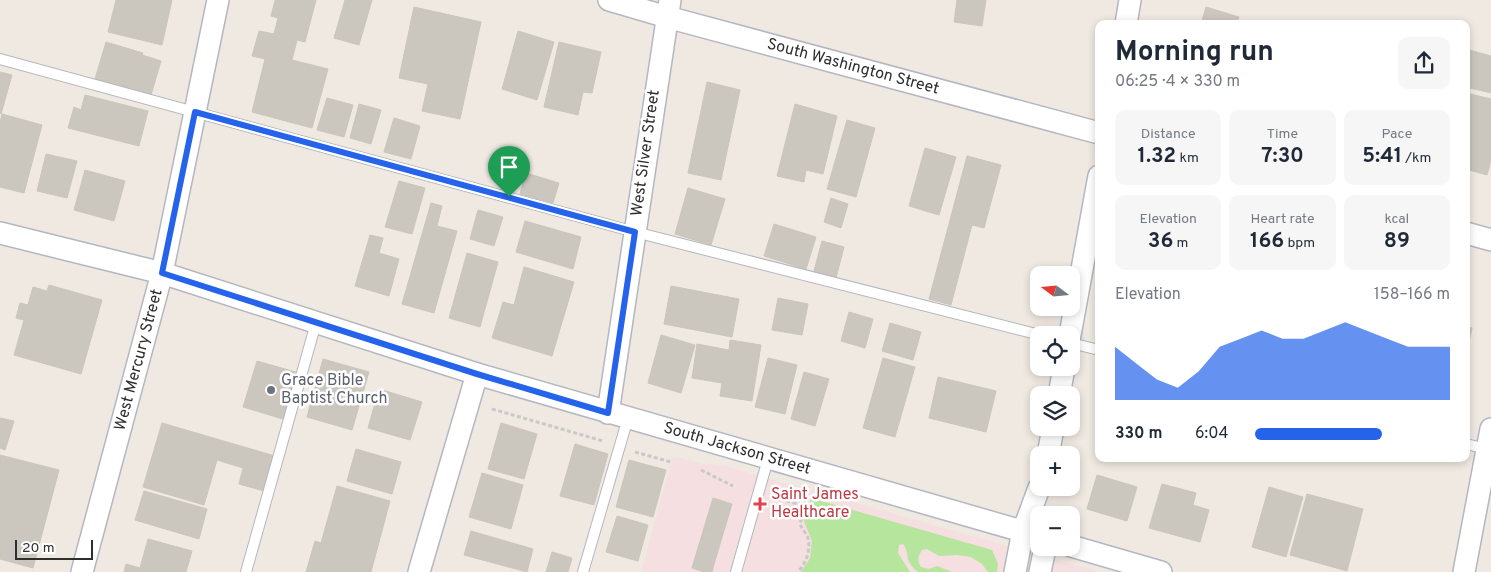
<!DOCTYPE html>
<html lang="en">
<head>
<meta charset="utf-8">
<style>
  body { margin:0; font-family:Overpass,sans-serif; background:#f6f6f7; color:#1f2937; height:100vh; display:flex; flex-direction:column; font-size:19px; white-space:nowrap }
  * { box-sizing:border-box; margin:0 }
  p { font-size:16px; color:#747a83 }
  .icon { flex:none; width:28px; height:28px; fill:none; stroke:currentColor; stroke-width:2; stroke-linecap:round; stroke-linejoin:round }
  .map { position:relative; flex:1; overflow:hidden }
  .panel { position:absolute; left:1095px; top:20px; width:375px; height:442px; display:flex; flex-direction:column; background:#fff; border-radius:10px; box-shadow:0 2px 8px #0003 }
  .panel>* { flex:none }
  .needle { width:32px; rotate:286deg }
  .controls { position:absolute; left:1030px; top:266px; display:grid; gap:10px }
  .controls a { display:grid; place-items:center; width:50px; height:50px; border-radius:10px; background:#fff; box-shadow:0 2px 8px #0003; font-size:25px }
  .scale { position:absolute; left:15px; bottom:12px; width:78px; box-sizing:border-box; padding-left:5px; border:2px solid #2e2e2e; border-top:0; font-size:14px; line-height:18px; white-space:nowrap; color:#2e2e2e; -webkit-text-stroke:4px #fff; paint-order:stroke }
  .pin { position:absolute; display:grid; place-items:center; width:42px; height:42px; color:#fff; margin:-51px -21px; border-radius:50% 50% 50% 0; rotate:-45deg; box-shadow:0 0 5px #0007 }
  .pin .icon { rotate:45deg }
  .round { display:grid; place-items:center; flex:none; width:52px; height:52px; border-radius:10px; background:#f6f6f7 }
  .headline { display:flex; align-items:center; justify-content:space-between; height:85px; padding:0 20px }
  h1 { font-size:28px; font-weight:700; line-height:38px }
  .metrics { display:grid; grid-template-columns:repeat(3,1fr); gap:8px; height:85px; padding:5px 20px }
  .metrics div { display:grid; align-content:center; border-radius:10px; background:#f6f6f7; text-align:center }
  .metrics b { font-size:21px; font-weight:700 }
  .metrics small { font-size:14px; font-weight:400 }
  .metrics p { font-size:14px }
  .chart { height:140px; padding:10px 20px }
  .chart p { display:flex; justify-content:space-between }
  .chart svg { width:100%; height:90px; margin-top:5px; fill:#2563eb; opacity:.7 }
  ul { padding:0 20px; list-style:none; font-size:16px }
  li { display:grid; grid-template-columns:80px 60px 1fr; align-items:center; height:38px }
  li i { height:12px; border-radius:6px; background:#2563eb }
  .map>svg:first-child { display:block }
  .medical { fill:#f5dfe0 }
  .green { fill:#b6e59e }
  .building { fill:#cbc7bf; stroke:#cbc5ba }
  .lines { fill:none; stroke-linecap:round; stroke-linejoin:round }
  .lane-casing { stroke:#b4b7c1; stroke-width:12 }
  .street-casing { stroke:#b4b7c1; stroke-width:24 }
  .path { stroke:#c9c9c9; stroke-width:3; stroke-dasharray:4 2.5; stroke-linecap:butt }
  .lane { stroke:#fff; stroke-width:10 }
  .street { stroke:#fff; stroke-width:21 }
  .route-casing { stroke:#fff; stroke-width:10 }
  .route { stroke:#2563eb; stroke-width:6 }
  .worship-dot { fill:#6b7280; stroke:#fff; stroke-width:2 }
  .health-dot { fill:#e0444e; stroke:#fff; stroke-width:2 }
  .labels { text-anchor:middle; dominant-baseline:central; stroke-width:5; stroke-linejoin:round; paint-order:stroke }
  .street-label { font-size:16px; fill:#2e2e2e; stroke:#fff }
  .worship-label { font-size:16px; fill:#5b616d; stroke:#fff; text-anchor:start }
  .health-label { font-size:16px; fill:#be3a42; stroke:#fff; text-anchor:start }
</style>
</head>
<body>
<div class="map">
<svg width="1491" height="572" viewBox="0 0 1491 572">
  <rect width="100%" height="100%" fill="#efe9e1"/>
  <polygon class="medical" points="673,456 706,465 712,464 725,466 1099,572 641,572"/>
  <path class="green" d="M 811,498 L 992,550 L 998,564 L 997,572 L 988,572 L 982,564 L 971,557 L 957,555 L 939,556 L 927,549 L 922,550 C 918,556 917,561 921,567 L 929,569 L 937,566 L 952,572 L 918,572 C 903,560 911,555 903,544 L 899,545 L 898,553 L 910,572 L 801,572 L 810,558 L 811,548 L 812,541 L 804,521 Z"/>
  <g class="building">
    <polygon points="116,0 172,0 162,45 108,32"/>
    <polygon points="275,0 316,0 305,42 297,40 292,60 328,69 312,128 252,112 265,59 252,56 259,31 274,34 278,18 271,16"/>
    <polygon points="345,0 372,0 359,45 334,38"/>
    <polygon points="957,0 986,0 982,26 954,22"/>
    <polygon points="414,7 481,22 460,119 422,111 428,84 399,78"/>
    <polygon points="1206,7 1239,17 1236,24 1201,24"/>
    <polygon points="518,31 554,42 537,100 502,89"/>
    <polygon points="106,42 143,53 142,55 161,61 151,95 95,79"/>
    <polygon points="559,42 601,52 592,93 583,92 578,115 544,107"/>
    <polygon points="1466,49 1491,56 1491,93 1466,87"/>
    <polygon points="0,72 12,75 1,114 0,113"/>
    <polygon points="707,82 740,90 721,180 688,173"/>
    <polygon points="1466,93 1491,99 1491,160 1487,175 1466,169"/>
    <polygon points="85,95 148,111 139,146 68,128 74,107 81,110"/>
    <polygon points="327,98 353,105 344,137 317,130"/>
    <polygon points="359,104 381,110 371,144 350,138"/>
    <polygon points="795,104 837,116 823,174 806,170 804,182 777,176"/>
    <polygon points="2,114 42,125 24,193 0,187 0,123"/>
    <polygon points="394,118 420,126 411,159 384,152"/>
    <polygon points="847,120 875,128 856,197 827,189"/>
    <polygon points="925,148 956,157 939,215 909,206"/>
    <polygon points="46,154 77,161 67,198 37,191"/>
    <polygon points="967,156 1001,165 984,228 972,225 951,305 929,299"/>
    <polygon points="85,170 125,181 114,221 74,210"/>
    <polygon points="526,173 559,183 553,203 520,194"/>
    <polygon points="399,181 425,188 412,234 385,227"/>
    <polygon points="688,188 725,199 711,245 675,234"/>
    <polygon points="831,198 848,204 841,228 824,222"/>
    <polygon points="431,203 442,206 437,226 457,231 434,313 402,304"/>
    <polygon points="478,210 503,217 494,246 470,239"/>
    <polygon points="525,221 581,237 573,269 516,252"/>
    <polygon points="774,224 816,237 806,269 764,256"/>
    <polygon points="370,235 383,238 379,253 399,259 389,296 355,286"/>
    <polygon points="822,241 844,247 836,278 814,271"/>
    <polygon points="467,253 498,262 480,327 449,318"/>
    <polygon points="524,267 574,282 552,356 492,338 503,302 514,305"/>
    <polygon points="49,285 102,300 81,374 14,355 24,320 16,318 20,303 28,305 33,287 47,291"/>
    <polygon points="671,286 739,299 732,337 664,324"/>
    <polygon points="778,298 808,304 802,335 772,330"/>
    <polygon points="849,312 873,319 865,348 841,341"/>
    <polygon points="890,323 921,332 913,360 882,351"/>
    <polygon points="1466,327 1472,328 1466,355"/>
    <polygon points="661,335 695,345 681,393 648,383"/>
    <polygon points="730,340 761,345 752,401 720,396 722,383 692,378 697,344 729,350"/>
    <polygon points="768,358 797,365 785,414 755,407"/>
    <polygon points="883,358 915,367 895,437 863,428"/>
    <polygon points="323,359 369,372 352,430 307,417"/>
    <polygon points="257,361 299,373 286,420 243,407"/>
    <polygon points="804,372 829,379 815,426 791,419"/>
    <polygon points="938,377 996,391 986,432 929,418"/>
    <polygon points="379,389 422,402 410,440 368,428"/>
    <polygon points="0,418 14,421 5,450 0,448"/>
    <polygon points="162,423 275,456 264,491 239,484 243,468 217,460 204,505 143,487"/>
    <polygon points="501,423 537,434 524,479 488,469"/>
    <polygon points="575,444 608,454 594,505 560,496"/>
    <polygon points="356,449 401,462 392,494 347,481"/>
    <polygon points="0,455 59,470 33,568 0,559"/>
    <polygon points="629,460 666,470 653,517 616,507"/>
    <polygon points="482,473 523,485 511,529 469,517"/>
    <polygon points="1097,475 1137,487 1127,521 1087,509"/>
    <polygon points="1162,484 1196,493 1193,505 1209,510 1200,542 1149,528"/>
    <polygon points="337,486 390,501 371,572 306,572 315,541 321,543"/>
    <polygon points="1269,487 1303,497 1286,557 1252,547"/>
    <polygon points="144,491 207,509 199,539 135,520"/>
    <polygon points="1307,494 1363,509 1347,571 1290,555"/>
    <polygon points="713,498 732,504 729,514 710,508"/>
    <polygon points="710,508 729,514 726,524 707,518"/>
    <polygon points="617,516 648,525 638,561 606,552"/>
    <polygon points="707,518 726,524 723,534 704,528"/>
    <polygon points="704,528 723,534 720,544 701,538"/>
    <polygon points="471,531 533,549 527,572 464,555"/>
    <polygon points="701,538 720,544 717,554 698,548"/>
    <polygon points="148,539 192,551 186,572 124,572 126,564 140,568"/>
    <polygon points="698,548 717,554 714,564 695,558"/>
    <polygon points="552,552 572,558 568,572 546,572"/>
    <polygon points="695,558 714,564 712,572 704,572 692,568"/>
  </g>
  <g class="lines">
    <g class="lane-casing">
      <g id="lane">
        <polyline points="0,59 635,232 1040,335"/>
        <polyline points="1071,343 1099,350"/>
        <polyline points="1466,444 1487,449"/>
        <polyline points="246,572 316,323"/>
        <polyline points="583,572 628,418"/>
        <polyline points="736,572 768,459"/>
      </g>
    </g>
    <g class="street-casing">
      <g id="street">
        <polyline points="609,0 667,17 1099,133"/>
        <polyline points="1126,24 1130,0"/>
        <polyline points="0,233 162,273 477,374 1039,536"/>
        <polyline points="1466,233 1491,240"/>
        <polyline points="1070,335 1099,176"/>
        <polyline points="1059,395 1064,368"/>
        <polyline points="608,413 670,0"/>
        <polyline points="1048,455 1053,428"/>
        <polyline points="1071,546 1161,572"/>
        <polyline points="82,572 162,273 218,0"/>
        <polyline points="419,572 477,374"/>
        <polyline points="1015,572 1023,531 1039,488"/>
        <polyline points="1040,572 1045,548"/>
        <polyline points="1464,572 1491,429"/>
      </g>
    </g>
    <g class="path">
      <polyline points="492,409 603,441"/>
      <polyline points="635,452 671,462"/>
      <polyline points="701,470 733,486"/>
      <path d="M 780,499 L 805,506 L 800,524 C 802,529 806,533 808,538 C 811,550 806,563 798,572"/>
      <polyline points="805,506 808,494"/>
    </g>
    <use href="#lane" class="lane"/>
    <use href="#street" class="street"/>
  </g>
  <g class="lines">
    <g class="route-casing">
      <polygon id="route" points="195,112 635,232 608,413 477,374 162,273"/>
    </g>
    <use href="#route" class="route"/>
  </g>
  <circle class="worship-dot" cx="271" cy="390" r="5"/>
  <path class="health-dot" d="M757.5 496.5h5v5h5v5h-5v5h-5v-5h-5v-5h5z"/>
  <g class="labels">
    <g class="street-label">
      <text transform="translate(853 67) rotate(15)">South Washington Street</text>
      <text transform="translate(646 153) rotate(-82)">West Silver Street</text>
      <text transform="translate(139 360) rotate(-75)">West Mercury Street</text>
      <text transform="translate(737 449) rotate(16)">South Jackson Street</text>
    </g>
    <g class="worship-label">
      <text x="281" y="381">Grace Bible<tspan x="281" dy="18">Baptist Church</tspan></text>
    </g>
    <g class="health-label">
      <text x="771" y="495">Saint James<tspan x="771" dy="18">Healthcare</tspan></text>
    </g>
  </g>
</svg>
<div class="controls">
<a><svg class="needle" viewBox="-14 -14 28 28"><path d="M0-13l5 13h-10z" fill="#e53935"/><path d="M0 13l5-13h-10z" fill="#747a83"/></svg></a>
<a><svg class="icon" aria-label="locate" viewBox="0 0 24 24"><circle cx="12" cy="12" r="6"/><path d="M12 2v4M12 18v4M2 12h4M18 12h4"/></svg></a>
<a><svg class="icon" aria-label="layers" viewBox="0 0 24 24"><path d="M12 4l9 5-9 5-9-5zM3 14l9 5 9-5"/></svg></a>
<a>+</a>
<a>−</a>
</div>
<div class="scale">20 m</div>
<div class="pin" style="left:509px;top:197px;background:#1e9e55"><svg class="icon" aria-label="arrive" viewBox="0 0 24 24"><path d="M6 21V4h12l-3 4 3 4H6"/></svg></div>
<section class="panel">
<div class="headline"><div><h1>Morning run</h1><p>06:25 · 4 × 330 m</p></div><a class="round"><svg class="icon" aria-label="share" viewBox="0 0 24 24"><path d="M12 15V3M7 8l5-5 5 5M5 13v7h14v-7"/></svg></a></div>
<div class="metrics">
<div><p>Distance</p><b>1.32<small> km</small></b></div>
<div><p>Time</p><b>7:30</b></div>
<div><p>Pace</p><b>5:41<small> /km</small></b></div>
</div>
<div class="metrics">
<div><p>Elevation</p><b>36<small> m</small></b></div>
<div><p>Heart rate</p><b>166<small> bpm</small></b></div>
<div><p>kcal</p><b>89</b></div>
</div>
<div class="chart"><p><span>Elevation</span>158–166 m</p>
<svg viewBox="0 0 160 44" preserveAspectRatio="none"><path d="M0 44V18L10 26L20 34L30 38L40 30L50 18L60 14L70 10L80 14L90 14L100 10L110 6L120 10L130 14L140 18L150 18L160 18V44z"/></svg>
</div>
<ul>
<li><b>330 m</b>6:04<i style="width:65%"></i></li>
</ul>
</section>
</div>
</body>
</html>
